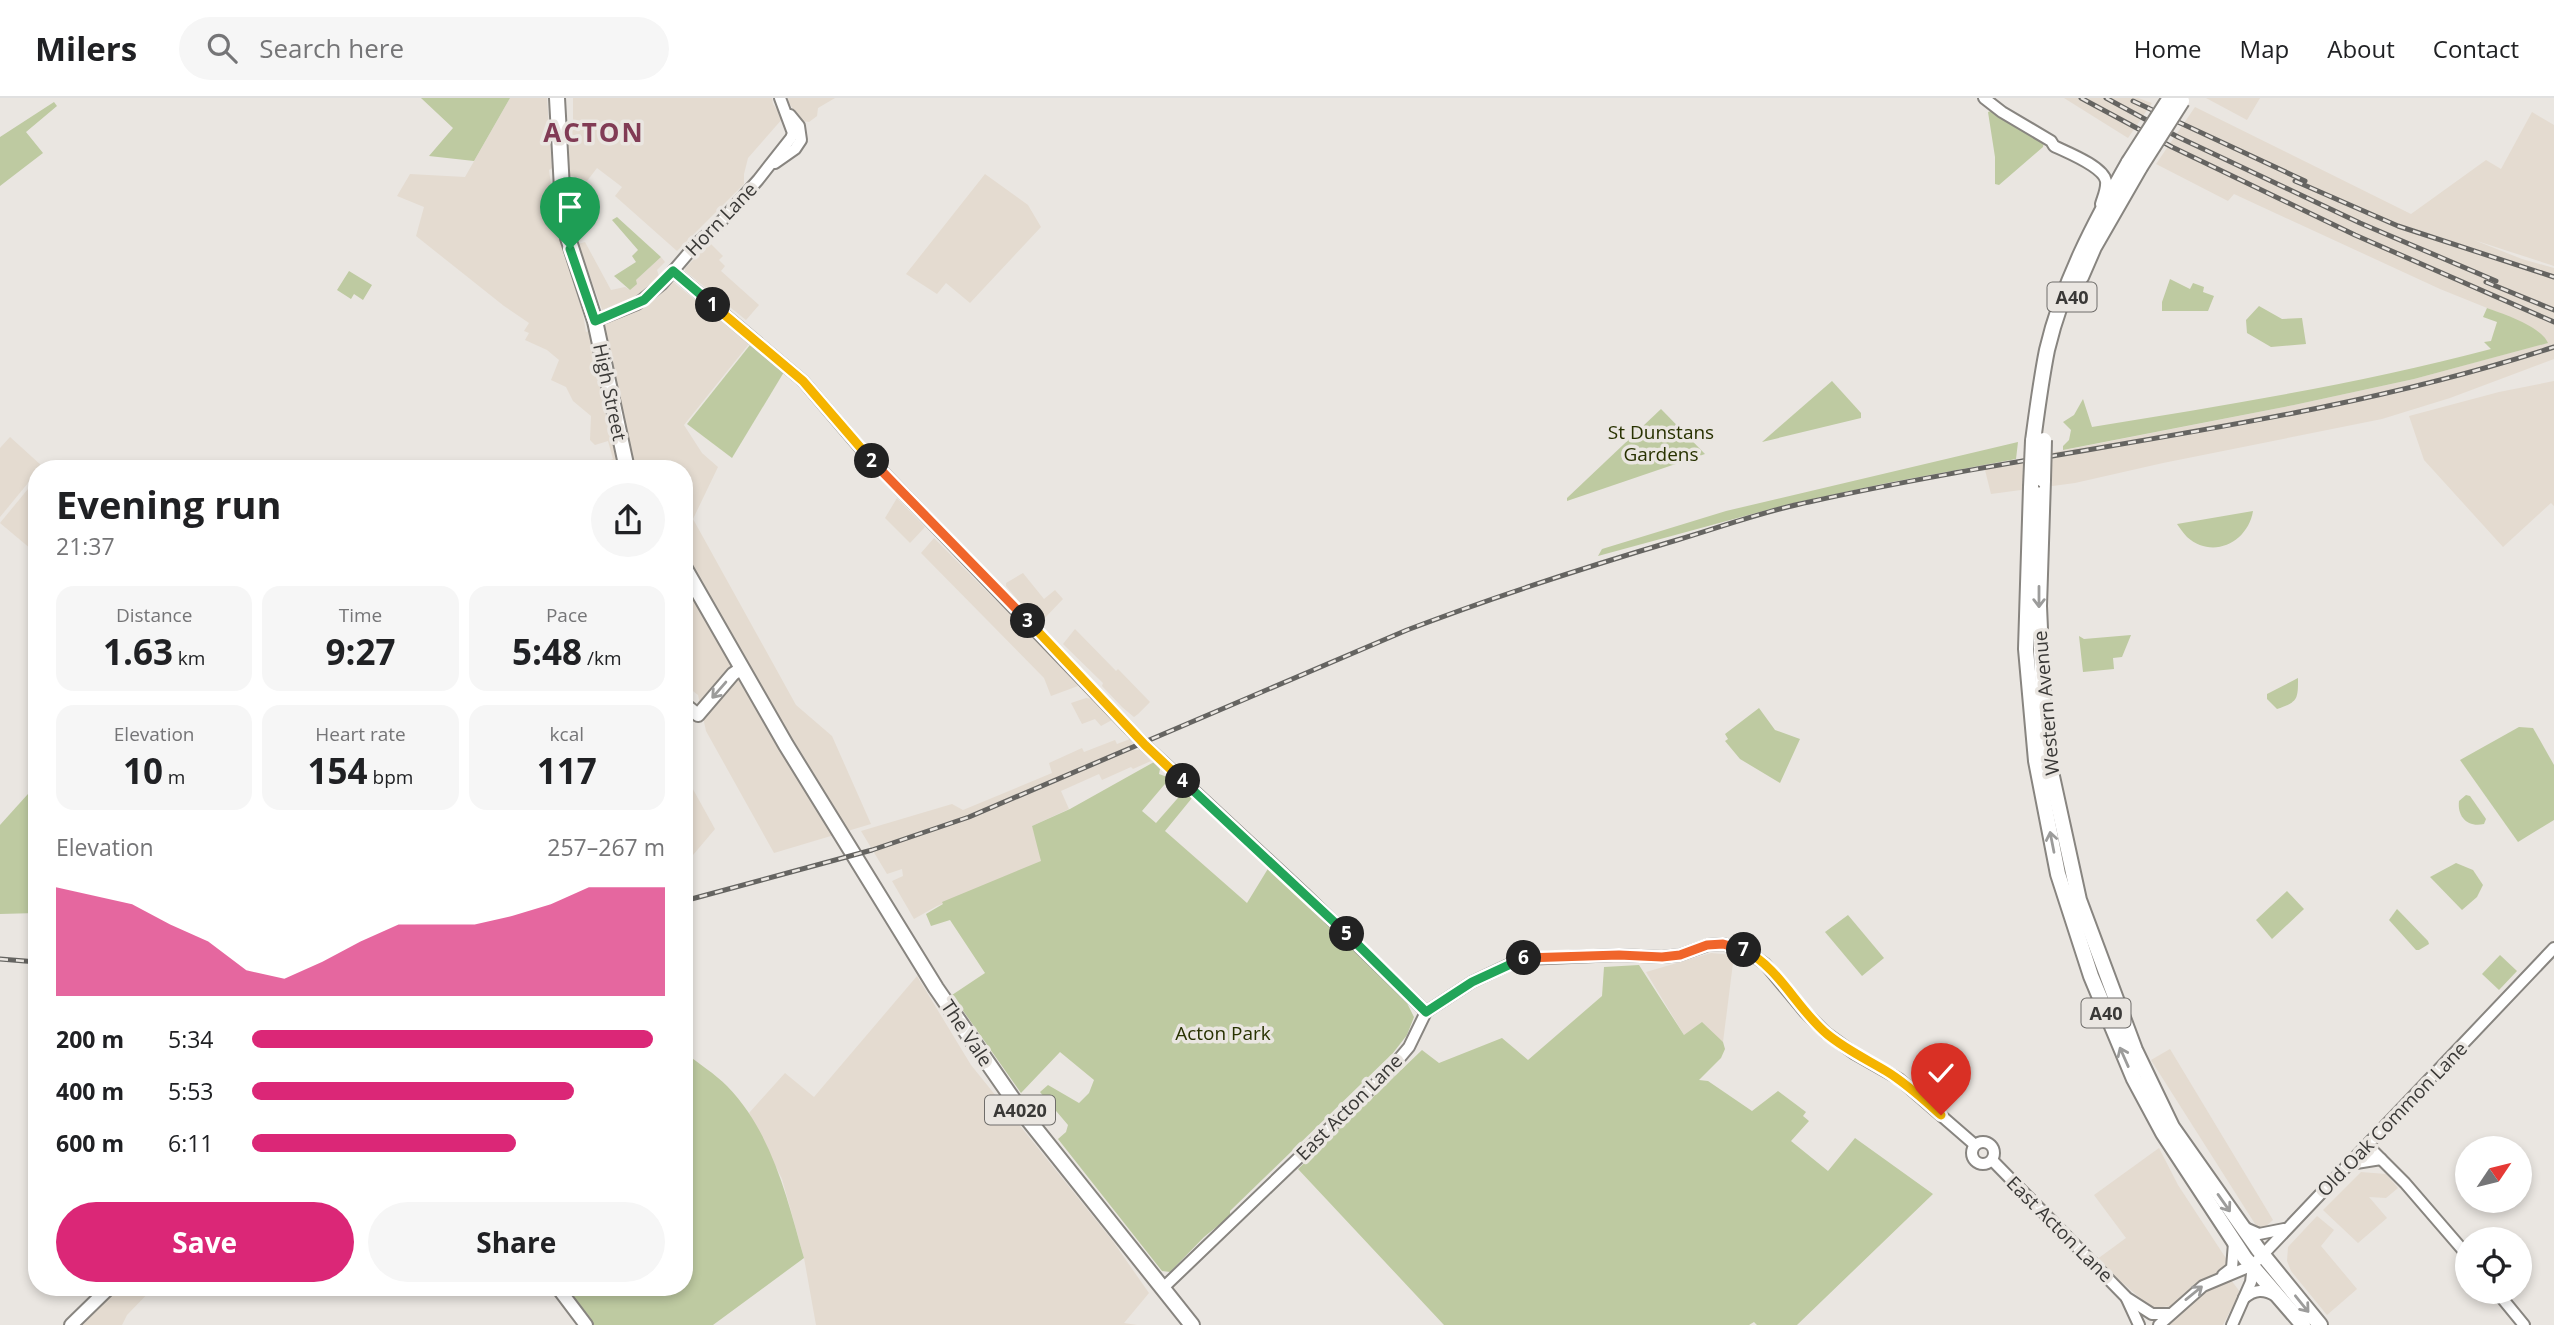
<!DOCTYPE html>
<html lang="en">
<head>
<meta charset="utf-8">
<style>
  body { margin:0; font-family:"Open Sans",sans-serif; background:#f6f6f6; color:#202124; height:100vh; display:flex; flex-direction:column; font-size:26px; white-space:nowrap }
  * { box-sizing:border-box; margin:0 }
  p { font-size:23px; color:#757577 }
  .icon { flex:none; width:38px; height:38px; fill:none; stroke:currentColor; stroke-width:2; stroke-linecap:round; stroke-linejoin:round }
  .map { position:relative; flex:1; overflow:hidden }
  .drawer { position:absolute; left:28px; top:362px; width:665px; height:836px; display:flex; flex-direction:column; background:#fff; border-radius:28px; box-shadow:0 4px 10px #0003 }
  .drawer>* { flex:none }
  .needle { width:46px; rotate:55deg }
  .buttons { position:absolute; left:2455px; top:1038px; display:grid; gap:14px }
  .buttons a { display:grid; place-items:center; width:77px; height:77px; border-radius:50%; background:#fff; box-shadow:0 4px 10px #0003; font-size:35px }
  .pin { position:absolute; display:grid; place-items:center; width:60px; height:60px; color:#fff; margin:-72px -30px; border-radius:50% 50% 50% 0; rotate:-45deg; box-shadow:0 0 7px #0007 }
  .pin .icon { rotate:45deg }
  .km { position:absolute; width:35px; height:35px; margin:-18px; border-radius:50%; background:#222; color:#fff; font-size:19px; line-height:35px; text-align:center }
  .round { display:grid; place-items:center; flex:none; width:74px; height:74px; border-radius:37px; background:#f6f6f6 }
  .summary { display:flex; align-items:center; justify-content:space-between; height:119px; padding:0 28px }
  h1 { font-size:38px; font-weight:700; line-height:52px }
  .stats { display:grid; grid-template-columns:repeat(3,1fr); gap:10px; height:119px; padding:7px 28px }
  .stats div { display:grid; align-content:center; border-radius:18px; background:#f6f6f6; text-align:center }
  .stats b { font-size:35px; font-weight:700 }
  .stats small { font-size:19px; font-weight:400 }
  .stats p { font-size:19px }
  .chart { height:196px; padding:14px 28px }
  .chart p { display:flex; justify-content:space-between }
  .chart svg { width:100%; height:126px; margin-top:7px; fill:#db2777; opacity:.7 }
  .action { display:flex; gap:14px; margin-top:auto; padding:14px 28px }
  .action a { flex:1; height:80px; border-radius:42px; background:#db2777; color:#fff; font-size:28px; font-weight:700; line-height:80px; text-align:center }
  .action a+a { background:#f6f6f6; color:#202124 }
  ul { padding:0 28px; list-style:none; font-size:23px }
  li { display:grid; grid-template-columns:112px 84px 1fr; align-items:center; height:52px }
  li i { height:18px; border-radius:9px; background:#db2777 }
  header { display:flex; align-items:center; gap:42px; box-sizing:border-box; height:98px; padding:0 35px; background:#fff; border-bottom:2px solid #e0e0e0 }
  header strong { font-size:33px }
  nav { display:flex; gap:38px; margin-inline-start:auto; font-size:24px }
  .search { width:490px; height:63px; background:#f6f6f6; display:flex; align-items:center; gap:18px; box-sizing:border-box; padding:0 24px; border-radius:38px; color:#757577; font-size:26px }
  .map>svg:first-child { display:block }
  .built { fill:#e4dbd0 }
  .green { fill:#becaa1 }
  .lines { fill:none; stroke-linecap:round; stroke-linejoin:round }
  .tertiary-casing { stroke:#888580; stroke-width:14 }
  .secondary-casing { stroke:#888580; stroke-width:16 }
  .primary-casing { stroke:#888580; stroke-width:18 }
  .trunk-casing { stroke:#888580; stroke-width:18 }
  .tertiary { stroke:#fff; stroke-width:10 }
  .secondary { stroke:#fff; stroke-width:12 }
  .primary { stroke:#fff; stroke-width:14 }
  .trunk { stroke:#fff; stroke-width:14 }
  .rail-casing { stroke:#656461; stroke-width:5 }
  .rail { stroke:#eae6e1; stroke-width:2.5; stroke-dasharray:8; stroke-linecap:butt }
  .trunk-bridge-casing { stroke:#888580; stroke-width:18; stroke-linecap:butt }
  .trunk-bridge { stroke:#fff; stroke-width:14 }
  .oneway { stroke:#9c9c9b }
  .split-1-casing { stroke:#fff; stroke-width:14 }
  .split-2-casing { stroke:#fff; stroke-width:14 }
  .split-3-casing { stroke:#fff; stroke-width:14 }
  .split-4-casing { stroke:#fff; stroke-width:14 }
  .split-5-casing { stroke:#fff; stroke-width:14 }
  .split-6-casing { stroke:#fff; stroke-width:14 }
  .split-7-casing { stroke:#fff; stroke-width:14 }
  .split-8-casing { stroke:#fff; stroke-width:14 }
  .split-1 { stroke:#22a559; stroke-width:9 }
  .split-2 { stroke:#f5b400; stroke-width:9 }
  .split-3 { stroke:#f0652b; stroke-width:9 }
  .split-4 { stroke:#f5b400; stroke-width:9 }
  .split-5 { stroke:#22a559; stroke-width:9 }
  .split-6 { stroke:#22a559; stroke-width:9 }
  .split-7 { stroke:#f0652b; stroke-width:9 }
  .split-8 { stroke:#f5b400; stroke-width:9 }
  .labels { text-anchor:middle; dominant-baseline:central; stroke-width:7; stroke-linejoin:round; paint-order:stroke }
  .shield { fill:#eae6e1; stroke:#6f6d6a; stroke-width:2 }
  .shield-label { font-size:18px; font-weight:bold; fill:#3a3937 }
  .street-label { font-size:19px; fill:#3a3937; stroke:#eae6e1 }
  .park-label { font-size:19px; fill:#283200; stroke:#eae6e1 }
  .district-label { font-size:26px; font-weight:bold; letter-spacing:2px; fill:#813b55; stroke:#eae6e1 }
</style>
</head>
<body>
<header>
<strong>Milers</strong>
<div class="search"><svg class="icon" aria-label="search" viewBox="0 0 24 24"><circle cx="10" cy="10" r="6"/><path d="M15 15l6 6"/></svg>Search here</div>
<nav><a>Home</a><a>Map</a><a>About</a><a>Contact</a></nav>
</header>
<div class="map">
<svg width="2554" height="1227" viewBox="0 0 2554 1227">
  <rect width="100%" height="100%" fill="#eae6e1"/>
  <g class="built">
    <polygon points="510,0 547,0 552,70 549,72 555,115 560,142 583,216 586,234 640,209 672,183 749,246 684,327 702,355 718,369 693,421 796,607 832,638 871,726 774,755 706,633 698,597 684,586 684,371 585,370 613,361 608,343 595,347 590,342 591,318 573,303 566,289 551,282 559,262 547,252 525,242 529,235 524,233 529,225 504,208 416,138 424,109 397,98 410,76 465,79"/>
    <polygon points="573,0 772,0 773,6 783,20 748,60 744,76 744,86 677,153 615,98 622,89 597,70 587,83 569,77 564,29 566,24 573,22"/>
    <polygon points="788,0 835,0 818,10 817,18 809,24 801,23 789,5"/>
    <polygon points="2064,0 2138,0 2152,5 2128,40"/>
    <polygon points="2206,0 2260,0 2247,22"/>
    <polygon points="2195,9 2411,116 2486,62 2501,71 2532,14 2554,27 2554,168 2474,142 2522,161 2554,170 2554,261 2450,300 2382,321 2163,365 2075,385 1991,396 1984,368 2294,307 2414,281 2547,245 2502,216 2440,191 2234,96 2228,103 2156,66"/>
    <polygon points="985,76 1028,107 1041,129 970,205 946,185 937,196 906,176"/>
    <polygon points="585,144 611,192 625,189 630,192 636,182 661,159 665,164 657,172 659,178 645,192 619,209 603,214 578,146"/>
    <polygon points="710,145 723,158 719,162 725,168 721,173 759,207 746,222 685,173 685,170"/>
    <polygon points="2554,283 2554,408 2551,405 2503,449 2424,362 2409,318 2499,294"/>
    <polygon points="10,339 42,368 0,419 0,350"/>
    <polygon points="37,380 37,456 0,425"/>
    <polygon points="897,400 925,429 910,445 885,420"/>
    <polygon points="934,440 1067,574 1077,584 1078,588 1051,598 1044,580 921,455"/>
    <polygon points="1023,475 1044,501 1055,492 1063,501 1041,524 1024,506 1022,507 1006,488 1006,485"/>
    <polygon points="1075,531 1116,573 1118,571 1150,604 1138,616 1134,619 1122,609 1102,588 1103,585 1063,546"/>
    <polygon points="1086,600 1093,601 1112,622 1101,628 1095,621 1082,626 1071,605"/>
    <polygon points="1130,641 1135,652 1141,652 1151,663 1133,671 1131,669 1102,682 1099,676 1061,693 1069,711 1032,728 1044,766 937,808 914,821 892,783 903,778 902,771 887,776 861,733 952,706 963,712 1052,675 1049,665 1082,650 1084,654 1115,642 1117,646"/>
    <polygon points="684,675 715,731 693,757 684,750"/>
    <polygon points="1711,855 1734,857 1723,944 1684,937 1646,874"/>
    <polygon points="917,878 971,967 1112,1142 1149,1195 1124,1225 1137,1227 816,1227 804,1160 782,1081 749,1015 785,975 814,999"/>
    <polygon points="2170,951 2273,1122 2265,1129 2257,1129 2151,962"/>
    <polygon points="2159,1050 2178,1087 2229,1165 2222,1170 2240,1194 2223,1227 2168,1227 2175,1219 2167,1208 2156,1211 2147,1206 2096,1162 2126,1140 2094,1097"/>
    <polygon points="2361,1074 2386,1076 2398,1090 2386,1100 2369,1099 2387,1120 2358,1145 2323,1112"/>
    <polygon points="2317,1118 2334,1132 2321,1148 2357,1191 2327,1217 2291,1173 2287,1163 2288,1149"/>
    <polygon points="116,1190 153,1190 127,1217 122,1227 80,1227"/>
  </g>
  <g class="green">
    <polygon points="421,0 510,0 474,63 429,58 453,30"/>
    <polygon points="54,4 57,8 26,34 43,55 0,88 0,39"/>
    <polygon points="1991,13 2044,44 2043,49 1999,87 1995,86 1995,59 1988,14"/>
    <polygon points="617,119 661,159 636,182 637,186 630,192 614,178 636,164 632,158 638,152 612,122"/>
    <polygon points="349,173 372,187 363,202 354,196 351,201 337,192"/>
    <polygon points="2170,181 2190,191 2193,185 2204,189 2203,194 2214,198 2208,213 2162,213 2162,204"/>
    <polygon points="2259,208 2282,221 2302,220 2306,246 2271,249 2247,235 2246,222"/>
    <path d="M 2487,210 C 2503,216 2541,228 2548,245 L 2414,281 L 2294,307 L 2063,352 L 2063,348 L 2069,342 L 2071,332 L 2063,324 L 2074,317 L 2083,301 L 2092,329 C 2225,307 2360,286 2491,251 L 2484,244 L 2491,243 L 2497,224 L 2483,219 Z"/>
    <polygon points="750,247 784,274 732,360 687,326"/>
    <polygon points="1832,283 1861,315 1861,320 1762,344"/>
    <polygon points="1661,311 1705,356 1567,403 1567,400"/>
    <polygon points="2018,344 2016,361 1887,385 1789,406 1598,458 1602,451 1726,413"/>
    <path d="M 2253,413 C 2248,444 2213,462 2187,439 C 2183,435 2180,430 2177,426 Z"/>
    <polygon points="2131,537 2122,559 2113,560 2114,571 2083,574 2079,538 2084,541"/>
    <path d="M 2298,580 C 2298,601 2298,604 2277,611 L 2267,601 L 2267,596 Z"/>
    <polygon points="1759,610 1775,632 1800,641 1780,685 1740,661 1725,643 1728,641 1725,636"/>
    <polygon points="2519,629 2533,630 2554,667 2554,722 2518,744 2460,662"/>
    <polygon points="1154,664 1160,671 1159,676 1170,680 1142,713 1156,725 1184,693 1192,700 1165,733 1247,805 1269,769 1407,905 1414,919 1407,937 1393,955 1230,1113 1230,1118 1204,1139 1170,1174 1162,1173 1058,1041 1066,1034 1068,1027 1040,994 1048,987 1079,1005 1089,995 1094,982 1060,954 1021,995 952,897 985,875 950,822 931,828 926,816 943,806 942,804 1041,763 1032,728 1070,711"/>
    <polygon points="37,686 37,815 0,816 0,727"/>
    <path d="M 2466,697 L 2470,698 L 2486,721 L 2484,726 C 2468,730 2457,719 2459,703 Z"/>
    <polygon points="2456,765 2473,772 2483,787 2477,799 2462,812 2430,779"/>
    <polygon points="2287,793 2304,811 2272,841 2256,822"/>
    <polygon points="2397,811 2428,843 2429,846 2419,852 2416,852 2389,822"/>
    <polygon points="1848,817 1884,860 1862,878 1825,834"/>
    <polygon points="2500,857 2517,873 2499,892 2482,876"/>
    <polygon points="1639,867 1684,937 1702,924 1723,944 1725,951 1721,960 1699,982 1708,983 1752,1013 1778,993 1806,1014 1803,1018 1809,1023 1791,1043 1828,1073 1855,1040 1933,1096 1797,1227 1757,1227 1754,1224 1749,1227 1444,1227 1298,1071 1422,952 1439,965 1502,940 1528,962 1602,898 1604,869"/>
    <path d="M 684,954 C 698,965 715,976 727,988 C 772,1034 787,1100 804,1160 L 713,1227 L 594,1227 L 571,1195 L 578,1190 L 684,1190 Z"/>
  </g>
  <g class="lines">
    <g class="tertiary-casing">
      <g id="tertiary">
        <path d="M 1984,0 L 2002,14 L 2051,43 L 2054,48 C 2066,54 2103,68 2106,83 C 2107,91 2103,99 2101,106"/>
        <polyline points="775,65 795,51 801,42 799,28 790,17"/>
        <polyline points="673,173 803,283 862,352 1145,647 1304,795 1426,914"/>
        <polyline points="595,223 637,206 662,186 697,145 717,128 758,82 791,40 793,35 780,0"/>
        <circle cx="1983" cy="1055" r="11"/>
        <polyline points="2368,1048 2405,1085 2468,1158"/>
        <polyline points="1993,1063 2127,1200 2152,1216 2169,1216"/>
        <polyline points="2350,1066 2381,1061"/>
        <polyline points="2243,1129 2259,1136 2284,1131"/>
        <polyline points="2223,1177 2232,1170 2234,1145"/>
        <polyline points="1163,1190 1387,975 1409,949 1426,914 1472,884 1521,861 1619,857 1662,859 1680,857 1708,847 1723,846 1747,853 1765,866 1805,914 1826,935 1855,956 1899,981 1975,1047"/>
        <polyline points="2497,1194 2524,1227"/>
        <path d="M 2244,1200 C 2255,1191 2264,1191 2276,1198"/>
        <polyline points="2127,1201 2139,1227"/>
        <polyline points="2159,1227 2203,1188 2253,1167 2554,850"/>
        <polyline points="2232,1227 2251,1184 2253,1167"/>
      </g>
    </g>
    <g class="secondary-casing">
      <g id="secondary">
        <polyline points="684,606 698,617 733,576 742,570"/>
        <polyline points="558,1190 586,1227"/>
        <polyline points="71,1227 109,1190"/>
      </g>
    </g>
    <g class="primary-casing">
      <g id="primary">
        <polyline points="557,0 563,109 568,140 595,223 627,371"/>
        <polyline points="684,469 786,647 936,890 1019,1010 1192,1227"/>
      </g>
    </g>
    <g class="trunk-casing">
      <g id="trunk">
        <polyline points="2081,179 2094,149 2140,69"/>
        <path d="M 2033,343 C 2037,313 2041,282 2047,252 C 2063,184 2095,124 2129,64"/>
        <polyline points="2043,382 2039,508 2044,623 2048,660 2079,802 2135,952 2172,1029 2258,1151 2320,1227"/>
        <polyline points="2031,389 2026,551 2036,663 2058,776 2091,878 2134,981 2163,1035 2245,1160 2303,1227"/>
      </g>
    </g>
    <use href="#tertiary" class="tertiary"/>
    <use href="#secondary" class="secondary"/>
    <use href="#primary" class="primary"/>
    <use href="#trunk" class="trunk"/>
    <g class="rail-casing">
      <g id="rail">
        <polyline points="2081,0 2172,49 2355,137 2554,224"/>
        <polyline points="2106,0 2178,39 2360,125 2496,183"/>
        <polyline points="2133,3 2305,83"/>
        <polyline points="2295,83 2398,128 2554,179"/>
        <polyline points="2486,184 2554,212"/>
        <path d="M 684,803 L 872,752 L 969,719 L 1407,532 C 1496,498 1586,469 1677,442 C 1721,429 1764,413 1809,404 C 2056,349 2312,328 2554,249"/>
        <polyline points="0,861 37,864"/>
      </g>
    </g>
    <use href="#rail" class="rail"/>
    <g class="trunk-bridge-casing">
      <g id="trunk-bridge">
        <polyline points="2129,64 2170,0"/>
        <polyline points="2140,69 2182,3"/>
        <polyline points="2043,382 2044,342"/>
        <polyline points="2031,389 2033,343"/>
      </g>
    </g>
    <use href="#trunk-bridge" class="trunk-bridge"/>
  </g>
  <defs><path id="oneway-shaft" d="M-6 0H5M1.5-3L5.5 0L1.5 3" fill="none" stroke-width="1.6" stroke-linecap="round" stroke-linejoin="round" transform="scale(1.75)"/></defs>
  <g class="oneway">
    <use href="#oneway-shaft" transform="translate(2039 499) rotate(90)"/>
    <use href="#oneway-shaft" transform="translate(719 592) rotate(131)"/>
    <use href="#oneway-shaft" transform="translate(2052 744) rotate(-101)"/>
    <use href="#oneway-shaft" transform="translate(2124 959) rotate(-114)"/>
    <use href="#oneway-shaft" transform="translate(2224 1105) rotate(55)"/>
    <use href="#oneway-shaft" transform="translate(2194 1195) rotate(-39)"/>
    <use href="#oneway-shaft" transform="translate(2302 1206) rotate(51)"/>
  </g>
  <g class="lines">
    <g class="split-1-casing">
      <polyline id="split-1" points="570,151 595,223 644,202 673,173 713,207"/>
    </g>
    <g class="split-2-casing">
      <polyline id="split-2" points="713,207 803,283 872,363"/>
    </g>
    <g class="split-3-casing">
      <polyline id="split-3" points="872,363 1028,523"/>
    </g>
    <g class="split-4-casing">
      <polyline id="split-4" points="1028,523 1145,647 1183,683"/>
    </g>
    <g class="split-5-casing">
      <polyline id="split-5" points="1183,683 1347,836"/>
    </g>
    <g class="split-6-casing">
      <polyline id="split-6" points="1347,836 1426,914 1472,884 1524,860"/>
    </g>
    <g class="split-7-casing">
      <polyline id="split-7" points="1524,860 1619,857 1662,859 1680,857 1707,847 1723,846 1744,852"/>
    </g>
    <g class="split-8-casing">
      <path id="split-8" d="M 1744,852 C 1779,869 1797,911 1827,936 C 1845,951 1866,961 1886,973 C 1906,985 1923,1001 1941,1017"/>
    </g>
    <use href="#split-1" class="split-1"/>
    <use href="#split-2" class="split-2"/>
    <use href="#split-3" class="split-3"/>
    <use href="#split-4" class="split-4"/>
    <use href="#split-5" class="split-5"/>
    <use href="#split-6" class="split-6"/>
    <use href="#split-7" class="split-7"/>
    <use href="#split-8" class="split-8"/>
  </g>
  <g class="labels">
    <g class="shield">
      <rect x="2047.5" y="184.5" width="49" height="29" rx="5"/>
      <rect x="2081.5" y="900.5" width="49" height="29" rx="5"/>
      <rect x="985" y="997.5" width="70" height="29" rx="5"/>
    </g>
    <g class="shield-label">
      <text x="2072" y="199">A40</text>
      <text x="2106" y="915">A40</text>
      <text x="1020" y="1012">A4020</text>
    </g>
    <g class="street-label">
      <text transform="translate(721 121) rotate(-46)">Horn Lane</text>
      <text transform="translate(610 294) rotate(78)">High Street</text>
      <text transform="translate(2046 605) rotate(-95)">Western Avenue</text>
      <text transform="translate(967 935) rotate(56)">The Vale</text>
      <text transform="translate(1349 1009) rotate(-45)">East Acton Lane</text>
      <text transform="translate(2392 1021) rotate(-46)">Old Oak Common Lane</text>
      <text transform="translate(2060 1131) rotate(45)">East Acton Lane</text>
    </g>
    <g class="park-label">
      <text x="1661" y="334">St Dunstans<tspan x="1661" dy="22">Gardens</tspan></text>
      <text x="1223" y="935">Acton Park</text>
    </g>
    <g class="district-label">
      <text x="594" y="34">ACTON</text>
    </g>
  </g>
</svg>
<div class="buttons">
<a><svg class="needle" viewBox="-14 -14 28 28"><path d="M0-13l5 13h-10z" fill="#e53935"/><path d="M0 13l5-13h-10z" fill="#757577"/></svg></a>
<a><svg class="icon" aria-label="locate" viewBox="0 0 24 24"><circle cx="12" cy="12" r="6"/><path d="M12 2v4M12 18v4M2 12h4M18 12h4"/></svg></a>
</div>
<div class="pin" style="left:570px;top:151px;background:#1e9e55"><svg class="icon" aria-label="arrive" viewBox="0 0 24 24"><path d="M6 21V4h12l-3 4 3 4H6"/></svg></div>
<div class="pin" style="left:1941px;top:1017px;background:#d93025"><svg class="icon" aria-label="check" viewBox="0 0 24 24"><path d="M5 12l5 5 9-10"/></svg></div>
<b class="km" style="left:713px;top:207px">1</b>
<b class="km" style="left:872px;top:363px">2</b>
<b class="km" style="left:1028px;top:523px">3</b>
<b class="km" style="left:1183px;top:683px">4</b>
<b class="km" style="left:1347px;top:836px">5</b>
<b class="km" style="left:1524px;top:860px">6</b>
<b class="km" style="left:1744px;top:852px">7</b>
<section class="drawer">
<div class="summary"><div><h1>Evening run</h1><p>21:37</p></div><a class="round"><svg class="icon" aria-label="share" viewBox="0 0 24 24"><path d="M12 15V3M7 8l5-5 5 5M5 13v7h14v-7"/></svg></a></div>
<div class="stats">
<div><p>Distance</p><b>1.63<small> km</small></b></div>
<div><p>Time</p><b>9:27</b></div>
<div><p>Pace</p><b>5:48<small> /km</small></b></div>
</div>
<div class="stats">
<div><p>Elevation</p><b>10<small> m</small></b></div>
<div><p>Heart rate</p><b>154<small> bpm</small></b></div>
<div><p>kcal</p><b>117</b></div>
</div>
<div class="chart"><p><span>Elevation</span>257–267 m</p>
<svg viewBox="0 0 160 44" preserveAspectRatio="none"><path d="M0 44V6L10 9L20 12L30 19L40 25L50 35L60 38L70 32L80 25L90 19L100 19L110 19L120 16L130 12L140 6L150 6L160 6V44z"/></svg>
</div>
<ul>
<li><b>200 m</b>5:34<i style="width:97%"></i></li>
<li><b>400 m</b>5:53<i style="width:78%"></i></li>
<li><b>600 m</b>6:11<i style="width:64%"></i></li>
</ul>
<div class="action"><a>Save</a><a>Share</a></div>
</section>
</div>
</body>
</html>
